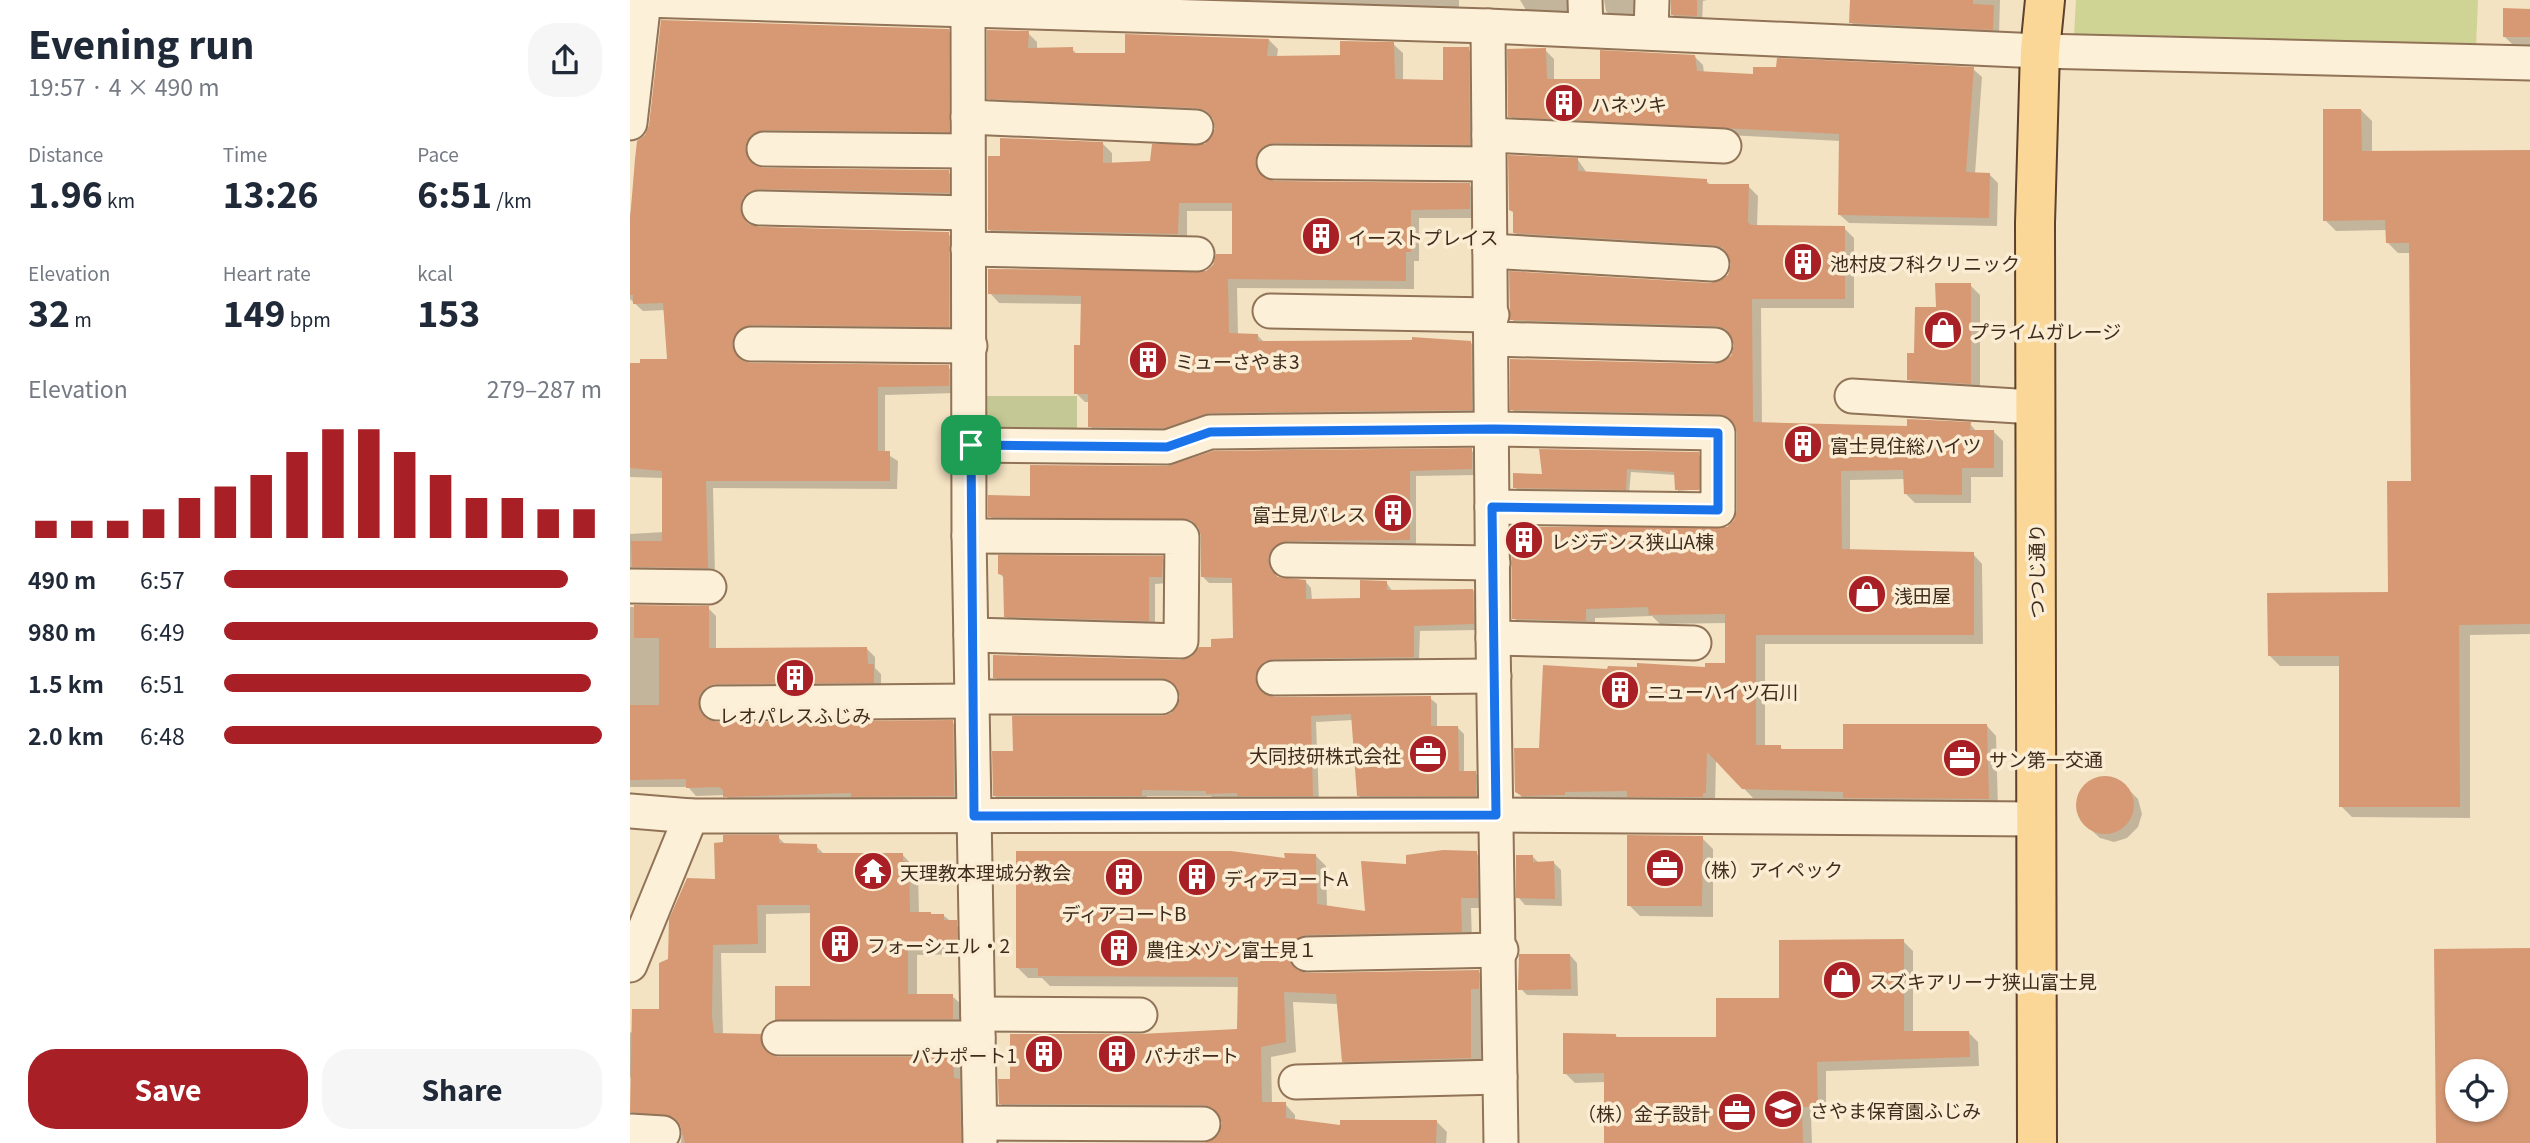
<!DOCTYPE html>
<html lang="en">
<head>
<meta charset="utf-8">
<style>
  body { margin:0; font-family:Georgia,"Noto Sans JP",serif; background:#f6f6f7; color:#1f2937; height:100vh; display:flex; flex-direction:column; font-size:26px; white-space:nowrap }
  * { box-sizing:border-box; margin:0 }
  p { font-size:23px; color:#747a83 }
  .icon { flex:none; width:38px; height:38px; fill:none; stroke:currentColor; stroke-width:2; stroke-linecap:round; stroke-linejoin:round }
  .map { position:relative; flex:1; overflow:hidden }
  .sheet { display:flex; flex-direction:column; background:#fff; width:630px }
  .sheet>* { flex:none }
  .buttons { position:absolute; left:1815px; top:1059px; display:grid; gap:14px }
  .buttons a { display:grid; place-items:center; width:63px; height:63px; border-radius:50%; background:#fff; box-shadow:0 2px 5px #0004; font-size:35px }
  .pin { position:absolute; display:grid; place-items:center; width:60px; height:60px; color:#fff; margin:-30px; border-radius:14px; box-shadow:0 4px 10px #0006 }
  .round { display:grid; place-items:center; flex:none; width:74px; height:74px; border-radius:28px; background:#f6f6f7 }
  .summary { display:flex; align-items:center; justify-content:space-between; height:119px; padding:0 28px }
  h1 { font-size:38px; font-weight:800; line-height:52px }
  .figures { display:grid; grid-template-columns:repeat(3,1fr); gap:10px; height:119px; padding:7px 28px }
  .figures div { display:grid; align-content:center }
  .figures b { font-size:35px; font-weight:800 }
  .figures small { font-size:19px; font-weight:400 }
  .figures p { font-size:19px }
  .chart { height:196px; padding:14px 28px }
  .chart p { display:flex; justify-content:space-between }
  .chart svg { width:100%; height:126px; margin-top:7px; stroke:#a81f26; stroke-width:6 }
  .button { display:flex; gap:14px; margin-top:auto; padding:14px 28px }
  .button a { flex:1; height:80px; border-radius:28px; background:#a81f26; color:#fff; font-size:28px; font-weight:800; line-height:80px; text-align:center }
  .button a+a { background:#f6f6f7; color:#1f2937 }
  ul { padding:0 28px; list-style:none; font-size:23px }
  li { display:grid; grid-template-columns:112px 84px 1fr; align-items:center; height:52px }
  li i { height:18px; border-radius:9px; background:#a81f26 }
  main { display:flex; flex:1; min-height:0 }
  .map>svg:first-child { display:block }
  .green { fill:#cfd495 }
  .cemetery { fill:#c4c895 }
  .shadow { fill:#0003; fill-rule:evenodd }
  .building { fill:#d69974; fill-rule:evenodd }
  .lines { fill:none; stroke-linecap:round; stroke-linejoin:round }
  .minor-casing { stroke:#917357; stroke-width:37 }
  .major-casing { stroke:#5e412c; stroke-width:42 }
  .minor { stroke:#fdf0d8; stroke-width:33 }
  .major { stroke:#fbd797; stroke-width:38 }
  .route-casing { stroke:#fff; stroke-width:14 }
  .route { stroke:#1a73e8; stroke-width:9 }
  .labels { text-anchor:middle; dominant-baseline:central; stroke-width:7; stroke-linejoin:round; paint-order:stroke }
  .poi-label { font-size:19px; fill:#3f2c1d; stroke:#faedd4; text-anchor:start }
  .street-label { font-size:19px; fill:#3f2c1d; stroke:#faedd4 }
</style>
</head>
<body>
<main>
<section class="sheet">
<div class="summary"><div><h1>Evening run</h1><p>19:57 · 4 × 490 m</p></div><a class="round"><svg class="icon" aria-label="share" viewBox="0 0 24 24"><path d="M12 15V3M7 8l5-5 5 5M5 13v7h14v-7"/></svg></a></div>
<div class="figures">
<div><p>Distance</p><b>1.96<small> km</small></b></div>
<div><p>Time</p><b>13:26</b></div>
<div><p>Pace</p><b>6:51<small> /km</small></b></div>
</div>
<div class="figures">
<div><p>Elevation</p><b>32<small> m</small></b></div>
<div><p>Heart rate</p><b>149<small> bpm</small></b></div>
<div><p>kcal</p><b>153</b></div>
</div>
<div class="chart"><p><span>Elevation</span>279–287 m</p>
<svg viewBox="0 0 160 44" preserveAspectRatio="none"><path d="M5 44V38M15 44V38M25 44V38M35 44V34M45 44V30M55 44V26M65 44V22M75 44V14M85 44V6M95 44V6M105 44V14M115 44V22M125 44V30M135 44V30M145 44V34M155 44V34"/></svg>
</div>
<ul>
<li><b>490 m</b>6:57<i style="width:91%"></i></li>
<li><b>980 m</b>6:49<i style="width:99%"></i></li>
<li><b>1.5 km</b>6:51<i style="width:97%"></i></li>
<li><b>2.0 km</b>6:48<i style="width:100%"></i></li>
</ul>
<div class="button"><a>Save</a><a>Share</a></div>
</section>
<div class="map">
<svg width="1900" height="1143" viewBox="0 0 1900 1143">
  <rect width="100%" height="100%" fill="#f4e3c3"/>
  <polygon class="green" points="1446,0 1848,0 1846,49 1444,35"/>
  <polygon class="cemetery" points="352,396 447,396 447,436 353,436"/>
  <g class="shadow">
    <polygon points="455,0 829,0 829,11"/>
    <polygon points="890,0 944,0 942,15 896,10"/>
    <polygon points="974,0 1011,0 1008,19 983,18 976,11"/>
    <polygon points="1042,0 1077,0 1073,1 1072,22 1049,21 1042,14"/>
    <polygon points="1222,0 1370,0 1369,36 1228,29 1221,22"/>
    <polygon points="1900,11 1900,52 1888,50 1874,36"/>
    <polygon points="318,30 326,38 326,139 122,159 127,168 318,172 326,180 326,201 117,218 122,227 318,234 326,242 327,334 109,354 114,363 318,367 326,375 326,393 255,395 255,453 268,461 267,489 83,488 85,575 0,579 0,534 34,532 34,478 0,477 0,364 39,360 36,310 13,311 0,299 0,217 9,142"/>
    <polygon points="398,33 407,42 407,49 442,49 448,55 497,55 639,40 648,49 647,57 711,56 763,44 773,53 773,81 815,82 838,49 847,58 848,153 633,173 638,181 839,185 849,194 849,218 789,218 789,261 784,261 784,289 607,288 608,335 627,335 635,343 841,343 850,352 850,419 544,436 469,435 460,426 460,402 455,402 446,393 452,347 453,304 369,303 360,293 576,273 604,256 604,211 557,211 557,243 369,239 359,229 473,144 482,153 482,164 522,162 576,145 587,129 585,119 577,116 368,107 359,98"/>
    <polygon points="915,50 924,59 924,81 971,81 1064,56 1073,65 1074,73 1124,76 1343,69 1352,77 1345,174 1359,174 1368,183 1367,226 1219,223 1210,215 1211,141 888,124 880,116"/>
    <polygon points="1731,110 1742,121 1742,153 1900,152 1900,634 1840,635 1840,818 1722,817 1711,806 1711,666 1650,666 1639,655 1760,593 1783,483 1780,253 1768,253 1757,242 1757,230 1706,231 1695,220"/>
    <polygon points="948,160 957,173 1076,181 1082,186 1118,186 1128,196 1127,227 1214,228 1224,238 1224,308 1131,308 1132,424 1279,428 1340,424 1347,432 1363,431 1373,441 1373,477 1341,477 1341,503 1285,503 1275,493 1275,479 1220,480 1220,551 1343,554 1352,564 1353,644 1135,644 1135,747 1150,747 1154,751 1215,751 1357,726 1366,736 1368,808 1225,807 1218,801 1123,798 1086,759 1085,802 896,801 886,791 910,749 979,671 1077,669 1097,665 1097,623 1030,624 1022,616 965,618 965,630 894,628 884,618 1098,529 1106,521 1109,510 1107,425 892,419 882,409 1085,366 1102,357 1106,345 1102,336 1097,335 891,329 882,319 1081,285 1099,276 1103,264 1094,254 894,242 884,232"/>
    <polygon points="1340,285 1350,295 1350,393 1289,389 1279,379 1286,355 1308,309"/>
    <polygon points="841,450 848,457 848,475 786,476 786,545 643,568 647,578 675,581 681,588 682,601 732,600 756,582 763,592 843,590 849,597 849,630 790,631 789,660 793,663 630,685 633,693 644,699 800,698 807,704 807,728 828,728 834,734 834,773 845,773 852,779 852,801 735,802 728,795 723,720 686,722 689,801 615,802 611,799 584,799 581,796 517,796 517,802 371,802 365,796 384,753 532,718 549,708 552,698 549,686 539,683 371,683 365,677 365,657 560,660 605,640 604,583 579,583 573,577 573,536 570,526 366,523 360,516 402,497 537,468"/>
    <polygon points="1068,454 1072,458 1072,489 1048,491 1046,475 1001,472 999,493 889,491 885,487 913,476"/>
    <polygon points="532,558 539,565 539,583 525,584 525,627 383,623 375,616 375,579 370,574"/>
    <polygon points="0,607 78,608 86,616 86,649 237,649 245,657 245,668 251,674 251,690 75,711 78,722 322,722 330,730 332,804 103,804 95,795 66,796 58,787 0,787"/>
    <polygon points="1475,777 1489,781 1500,791 1508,799 1512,814 1508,827 1497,838 1484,842 1470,838 1459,828 1451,820 1446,805 1450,791 1461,780"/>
    <polygon points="148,837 156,845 186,846 195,855 272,854 281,864 288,873 289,913 314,916 335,932 336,954 287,955 287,996 322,996 332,1005 332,1027 156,1028 146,1019 182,988 182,913 136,914 136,953 91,953 93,1035 130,1035 140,1045 141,1055 149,1059 323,1059 332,1068 339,1143 51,1143 52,1126 10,1121 1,1112 5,1082 0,1077 0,1033 31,1011 39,961 87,881"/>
    <polygon points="1072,838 1083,849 1083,917 1010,916 999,905"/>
    <polygon points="846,853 857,864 858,908 841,908 842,942 668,965 669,971 677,975 848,971 859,982 859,998 851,998 851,1068 724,1072 713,1061 708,1004 663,1002 666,1052 641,1057 642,1104 655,1104 665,1115 665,1121 712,1127 806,1121 817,1132 816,1143 580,1143 584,1142 594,1125 592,1119 585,1115 381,1114 370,1103 382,1081 510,1036 608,1031 609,987 420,986 412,978 398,978 388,968 657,860 685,855 696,866 697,907 737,913 778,865"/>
    <polygon points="902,856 909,863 924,863 931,870 932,906 895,905 888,897"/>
    <polygon points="1273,941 1283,951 1283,1033 1339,1033 1348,1042 1349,1066 1196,1071 1196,1116 1181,1116 1182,1143 976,1143 976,1082 945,1083 935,1073 985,1035 989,1039 1088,1038 1151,1000"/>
    <path d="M 1806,950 L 1900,950 L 1900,1143 L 1808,1143 ZM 1827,1071 L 1866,1071 L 1866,1110 L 1827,1110 Z"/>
    <polygon points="940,955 947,963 948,996 897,995 890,988"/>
  </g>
  <g class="building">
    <polygon points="1041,0 1067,0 1067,16 1041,15"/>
    <polygon points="1220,0 1343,0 1343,4 1364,5 1363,30 1219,23"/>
    <polygon points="1873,8 1900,9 1900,37 1873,37"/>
    <polygon points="31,20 319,29 319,132 134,130 118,139 115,149 124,165 134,168 319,170 319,193 129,189 113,197 110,208 118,224 129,227 319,232 319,327 121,325 105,334 102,345 111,360 121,363 319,365 319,386 248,387 248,451 260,451 260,481 76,481 78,568 2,567 1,541 32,541 32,471 0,468 0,363 10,363 10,359 37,359 33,303 3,304 3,295 0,295 0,220 5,159 7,141 15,135 19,125"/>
    <polygon points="357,30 399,31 398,48 443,47 443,53 495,53 495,34 639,39 637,56 710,55 710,41 764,42 765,79 813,80 813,47 839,47 840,145 644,143 634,146 625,161 628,172 644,181 840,183 840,209 781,210 781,252 776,252 776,281 598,279 599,333 628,334 628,341 782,340 782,337 841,341 842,410 580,413 534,428 458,427 458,394 444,394 444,345 450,345 451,296 358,294 358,269 576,271 583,265 586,254 602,254 602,203 549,203 548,234 358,230 358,156 370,156 370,138 473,142 473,163 520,161 522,144 575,144 585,129 583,119 577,111 567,108 357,99"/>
    <polygon points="916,48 917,79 970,79 970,50 1065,55 1067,71 1123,74 1123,67 1146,67 1147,58 1344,67 1336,172 1360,173 1359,218 1208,215 1209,134 878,117 877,49"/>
    <polygon points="1693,109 1731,109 1732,151 1900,150 1900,624 1829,625 1830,807 1709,807 1709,656 1638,656 1637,593 1758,592 1757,481 1781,481 1779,243 1756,243 1755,220 1693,221"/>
    <polygon points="878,155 948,158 948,171 1077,179 1077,184 1119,184 1118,222 1121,225 1215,226 1215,299 1122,299 1123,422 1277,426 1277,419 1341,422 1340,430 1364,430 1364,468 1332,468 1332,495 1274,494 1273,470 1211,471 1212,549 1344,552 1344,635 1126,635 1126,745 1151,745 1151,749 1213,749 1213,724 1357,724 1359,799 1213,798 1213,792 1112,789 1077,752 1076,793 1073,793 1073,797 997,797 997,791 935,792 935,795 892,796 885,792 884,748 909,748 913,665 977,669 978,666 1007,667 1007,663 1075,667 1075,663 1095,663 1095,614 1019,615 1018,607 956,609 956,621 882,619 881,527 1097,527 1104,520 1107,510 1107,433 1104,423 1088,414 880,410 880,359 1084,364 1101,356 1104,345 1096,329 1086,326 880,320 879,271 1081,283 1098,275 1101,264 1093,248 1083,245 883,233 883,212 879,210"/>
    <polygon points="1305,283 1341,283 1341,384 1277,380 1277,353 1284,353 1285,307 1306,307"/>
    <polygon points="842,448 842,469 780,471 780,540 657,541 641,550 638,560 641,570 648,577 676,580 676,599 730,598 730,580 757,581 757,590 843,589 844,624 784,626 784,657 789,657 644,659 634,662 625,677 628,688 644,697 801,696 801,726 828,726 829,771 846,771 846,796 727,796 721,714 681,716 683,796 607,796 607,793 576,794 576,791 512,790 512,796 363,796 362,751 383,751 382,716 531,716 541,713 550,698 547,687 531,678 363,678 363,655 550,660 561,657 569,647 581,647 581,639 603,638 602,578 571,577 571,536 568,527 561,520 358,517 358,495 400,496 400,465 537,466 583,451"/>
    <polygon points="909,449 1069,452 1069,490 1045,490 1044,472 997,469 996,490 883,488 883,473 912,474"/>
    <polygon points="368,555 533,556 532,577 519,577 519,621 374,617 373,575 368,574"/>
    <polygon points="4,605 79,606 79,648 237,647 238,664 244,664 244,683 86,684 77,687 70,694 70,712 77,719 87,722 323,720 324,796 221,797 221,793 93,797 93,790 89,787 56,788 56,779 0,780 0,705 29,705 29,638 4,638"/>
    <circle cx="1475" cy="805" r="29"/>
    <polygon points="93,835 149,835 149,843 187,844 187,853 273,853 273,861 279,862 280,912 301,912 301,914 314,914 314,920 327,920 327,945 278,946 278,994 323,994 323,1019 145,1020 145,986 180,986 180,905 127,905 128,944 83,945 82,1017 84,1033 131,1034 133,1048 148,1057 323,1057 324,1078 330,1079 331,1143 55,1143 50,1125 43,1117 0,1112 2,1009 29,1009 29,963 38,959 39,919 57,878 85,879 84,843 93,842"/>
    <polygon points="997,835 1073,836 1072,906 997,906"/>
    <polygon points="813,850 847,851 848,898 831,898 832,932 676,935 661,944 658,955 667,970 677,973 849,970 849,989 841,989 841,1058 712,1062 706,994 654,992 656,1042 631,1047 632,1102 656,1102 656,1118 710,1125 710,1120 807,1120 806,1143 574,1143 589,1134 592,1123 583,1108 574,1105 369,1104 368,1079 380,1079 380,1034 510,1034 607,1029 608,977 408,976 408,968 386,968 386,851 601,851 655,858 654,853 686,854 687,904 735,911 731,861 776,864 776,855"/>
    <polygon points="886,855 903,855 903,862 924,861 925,899 886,898"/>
    <polygon points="1274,939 1274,1031 1339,1031 1340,1057 1187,1062 1188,1107 1172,1107 1173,1143 974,1143 974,1073 933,1074 933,1033 986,1034 986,1037 1086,1037 1086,998 1149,998 1149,940"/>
    <path d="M 1900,948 L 1900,1143 L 1806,1143 L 1804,949 ZM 1827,1071 L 1866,1071 L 1866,1110 L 1827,1110 Z"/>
    <polygon points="889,954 940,954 941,989 888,990"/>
  </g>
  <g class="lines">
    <g class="minor-casing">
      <g id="minor">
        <polyline points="955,0 956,30"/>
        <polyline points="338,9 339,536 350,1143"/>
        <polyline points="858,26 863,638 871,1143"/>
        <polyline points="1021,32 1022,0"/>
        <polyline points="338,117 566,127"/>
        <polyline points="0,123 14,0 858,26 1410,51 1900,63"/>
        <polyline points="859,135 1094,146"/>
        <polyline points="134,149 337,151"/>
        <polyline points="644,162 858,164"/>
        <polyline points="129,208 338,213"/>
        <polyline points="338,249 567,254"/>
        <polyline points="860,251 1082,264"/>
        <polyline points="640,311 862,315"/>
        <polyline points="862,339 1085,345"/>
        <polyline points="121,344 340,346"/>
        <polyline points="1222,396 1405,407"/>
        <polyline points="340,445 537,447 580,432 863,429 1088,433 1088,510 862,507"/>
        <polyline points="339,536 552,537 551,641 341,635"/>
        <polyline points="657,560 863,563"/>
        <polyline points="0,586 79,587"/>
        <polyline points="863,638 1064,643"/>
        <polyline points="644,678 864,676"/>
        <polyline points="342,697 531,697"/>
        <polyline points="87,703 342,701"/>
        <polyline points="0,811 61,816 866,815 1404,819"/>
        <polyline points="677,954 871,950"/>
        <polyline points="0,965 61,816"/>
        <polyline points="348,1014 510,1015"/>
        <polyline points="149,1038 348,1038"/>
        <polyline points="666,1082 870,1077"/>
        <polyline points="350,1123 573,1124"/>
        <polyline points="0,1131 33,1133"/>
      </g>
    </g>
    <g class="major-casing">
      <polyline id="major" points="1407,1143 1405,223 1410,51 1415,0"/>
    </g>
    <use href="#minor" class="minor"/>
    <use href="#major" class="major"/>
  </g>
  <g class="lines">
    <g class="route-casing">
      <polygon id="route" points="863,429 1088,433 1088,510 862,507 866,815 344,816 341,445 537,447 580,432"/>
    </g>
    <use href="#route" class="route"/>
  </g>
  <defs>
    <g id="building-disc" transform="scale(2.0125)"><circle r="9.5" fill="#a81f26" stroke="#faedd4"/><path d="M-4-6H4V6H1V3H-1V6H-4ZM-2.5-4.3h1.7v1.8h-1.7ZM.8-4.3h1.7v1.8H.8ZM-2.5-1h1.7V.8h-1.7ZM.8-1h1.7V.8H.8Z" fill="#fff"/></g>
    <g id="shop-disc" transform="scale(2.0125)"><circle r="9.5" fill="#a81f26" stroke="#faedd4"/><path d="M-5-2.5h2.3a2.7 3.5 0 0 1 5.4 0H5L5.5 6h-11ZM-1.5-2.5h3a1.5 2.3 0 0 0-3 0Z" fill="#fff"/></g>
    <g id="office-disc" transform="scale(2.0125)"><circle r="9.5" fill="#a81f26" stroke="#faedd4"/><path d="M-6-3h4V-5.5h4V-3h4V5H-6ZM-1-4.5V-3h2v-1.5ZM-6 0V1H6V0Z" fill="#fff"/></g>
    <g id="temple-disc" transform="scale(2.0125)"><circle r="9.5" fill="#a81f26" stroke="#faedd4"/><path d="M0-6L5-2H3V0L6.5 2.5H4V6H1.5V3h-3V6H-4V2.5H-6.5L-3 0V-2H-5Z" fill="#fff"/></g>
    <g id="school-disc" transform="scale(2.0125)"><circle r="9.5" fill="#a81f26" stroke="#faedd4"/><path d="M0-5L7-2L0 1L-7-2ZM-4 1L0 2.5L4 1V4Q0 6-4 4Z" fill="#fff"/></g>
  </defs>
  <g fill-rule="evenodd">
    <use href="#building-disc" x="934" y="103"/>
    <use href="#building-disc" x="691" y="236"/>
    <use href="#building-disc" x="1173" y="262"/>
    <use href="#shop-disc" x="1313" y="330"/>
    <use href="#building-disc" x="518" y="360"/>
    <use href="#building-disc" x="1173" y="444"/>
    <use href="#building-disc" x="763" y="513"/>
    <use href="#building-disc" x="894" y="540"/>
    <use href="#shop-disc" x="1237" y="594"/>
    <use href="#building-disc" x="165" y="678"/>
    <use href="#building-disc" x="990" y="690"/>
    <use href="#office-disc" x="798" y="754"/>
    <use href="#office-disc" x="1332" y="758"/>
    <use href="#office-disc" x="1035" y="868"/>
    <use href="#temple-disc" x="243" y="871"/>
    <use href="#building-disc" x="494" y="877"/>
    <use href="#building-disc" x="567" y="877"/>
    <use href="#building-disc" x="210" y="944"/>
    <use href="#building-disc" x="489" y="948"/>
    <use href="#shop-disc" x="1212" y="980"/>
    <use href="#building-disc" x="414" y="1054"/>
    <use href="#building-disc" x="487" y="1054"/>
    <use href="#school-disc" x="1153" y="1109"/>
    <use href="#office-disc" x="1107" y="1112"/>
  </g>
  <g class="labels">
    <g class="poi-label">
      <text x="961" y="103">ハネツキ</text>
      <text x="718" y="236">イーストプレイス</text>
      <text x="1200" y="262">池村皮フ科クリニック</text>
      <text x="1340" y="330">プライムガレージ</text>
      <text x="545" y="360">ミューさやま3</text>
      <text x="1200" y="444">富士見住総ハイツ</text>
      <text x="736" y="513" text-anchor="end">富士見パレス</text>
      <text x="921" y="540">レジデンス狭山A棟</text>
      <text x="1264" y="594">浅田屋</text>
      <text x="1017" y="690">ニューハイツ石川</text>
      <text x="165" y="714" text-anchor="middle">レオパレスふじみ</text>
      <text x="771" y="754" text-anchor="end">大同技研株式会社</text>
      <text x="1359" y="758">サン第一交通</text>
      <text x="1062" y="868">（株）アイペック</text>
      <text x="270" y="871">天理教本理城分教会</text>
      <text x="594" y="877">ディアコートA</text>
      <text x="494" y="912" text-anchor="middle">ディアコートB</text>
      <text x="237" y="944">フォーシェル・2</text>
      <text x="516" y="948">農住メゾン富士見１</text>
      <text x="1239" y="980">スズキアリーナ狭山富士見</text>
      <text x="387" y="1054" text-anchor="end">パナポート1</text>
      <text x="514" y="1054">パナポート</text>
      <text x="1180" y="1109">さやま保育園ふじみ</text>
      <text x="1080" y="1112" text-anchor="end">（株）金子設計</text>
    </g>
    <g class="street-label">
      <text transform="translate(1405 571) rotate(-90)">つつじ通り</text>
    </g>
  </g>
</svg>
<div class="buttons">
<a><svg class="icon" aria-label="locate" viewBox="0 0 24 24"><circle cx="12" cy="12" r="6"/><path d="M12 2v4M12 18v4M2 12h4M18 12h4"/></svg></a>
</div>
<div class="pin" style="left:341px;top:445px;background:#1e9e55"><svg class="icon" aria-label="arrive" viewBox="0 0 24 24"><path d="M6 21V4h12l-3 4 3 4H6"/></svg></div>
</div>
</main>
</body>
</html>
